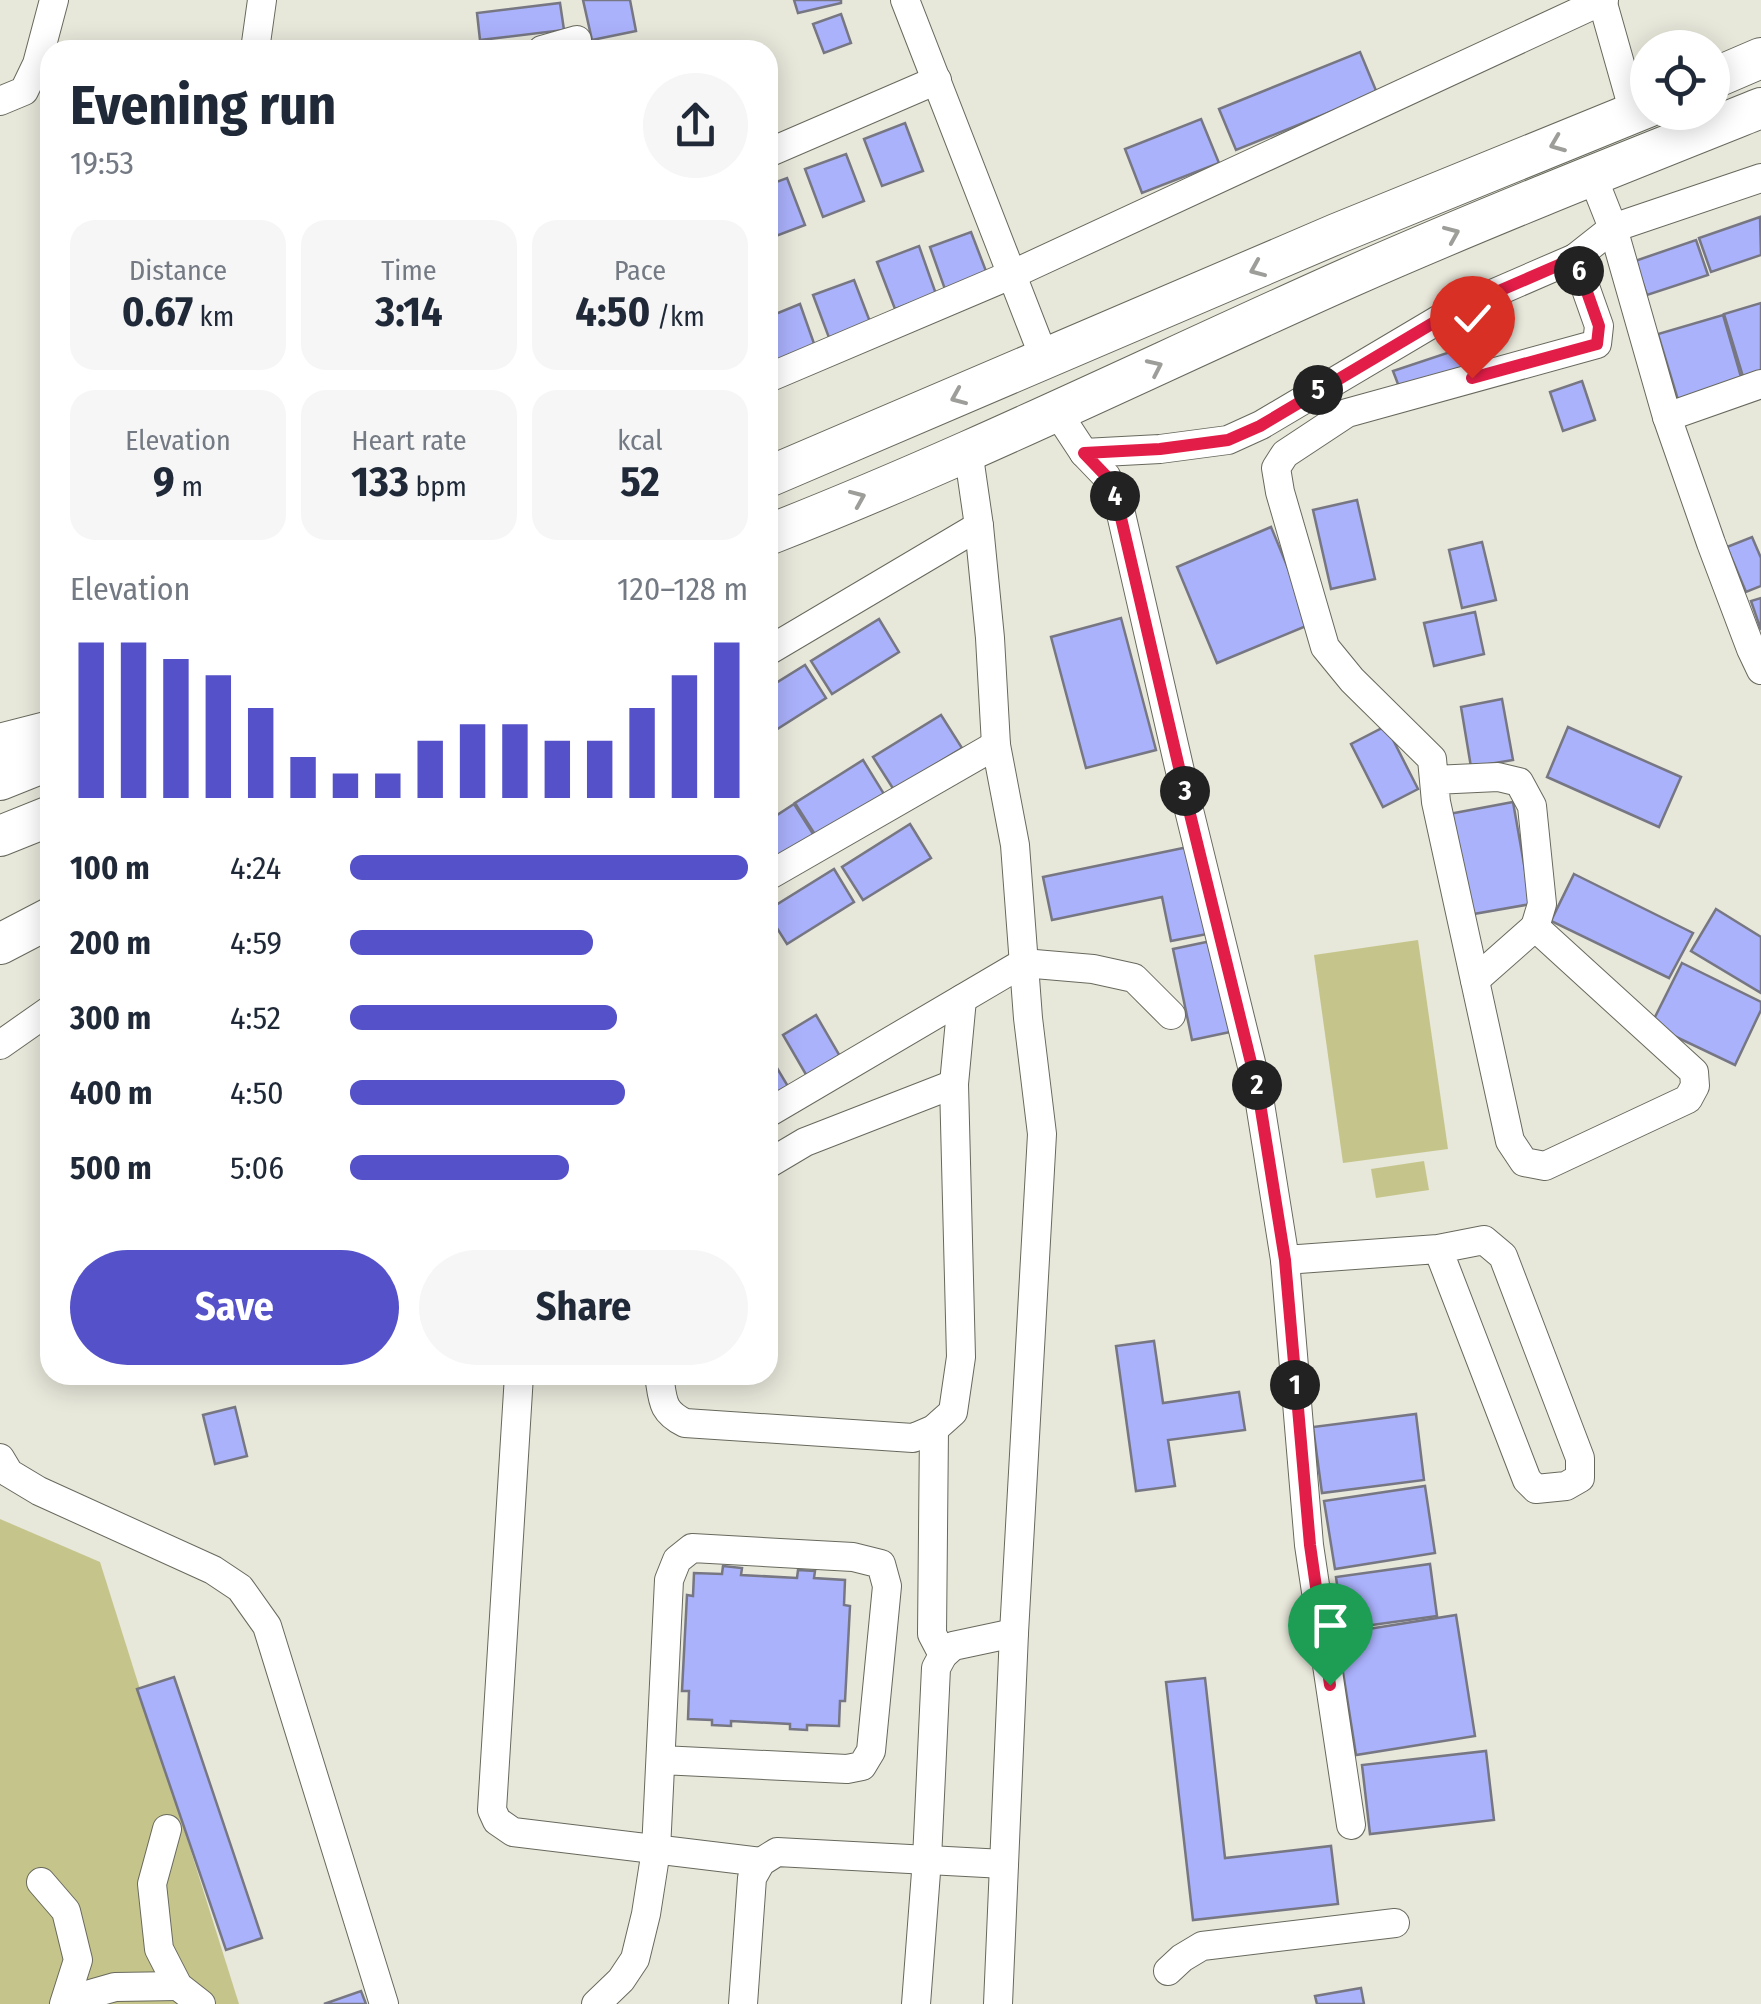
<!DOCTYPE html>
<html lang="en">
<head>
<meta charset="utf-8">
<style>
  body { margin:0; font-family:"Fira Sans Condensed",sans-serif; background:#f6f6f7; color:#1f2937; height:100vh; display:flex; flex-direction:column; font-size:38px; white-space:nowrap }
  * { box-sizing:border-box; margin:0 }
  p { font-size:32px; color:#747a83 }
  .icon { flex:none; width:55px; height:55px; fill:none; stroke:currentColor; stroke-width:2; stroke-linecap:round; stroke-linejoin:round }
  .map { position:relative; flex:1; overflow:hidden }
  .side { position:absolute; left:40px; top:40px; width:738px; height:1345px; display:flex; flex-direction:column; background:#fff; border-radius:30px; box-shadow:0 5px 25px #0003 }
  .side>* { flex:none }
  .tools { position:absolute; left:1630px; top:30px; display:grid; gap:20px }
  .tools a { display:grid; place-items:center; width:100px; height:100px; border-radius:50%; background:#fff; box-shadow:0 5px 25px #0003; font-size:50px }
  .pin { position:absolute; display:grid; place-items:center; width:85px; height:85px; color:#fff; margin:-102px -42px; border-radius:50% 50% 50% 0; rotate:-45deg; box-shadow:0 0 10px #0007 }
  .pin .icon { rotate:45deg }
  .km { position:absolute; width:50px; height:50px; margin:-25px; border-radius:50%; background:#222; color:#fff; font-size:28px; line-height:50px; text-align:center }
  .round { display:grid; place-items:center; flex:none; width:105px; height:105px; border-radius:52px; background:#f6f6f7 }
  .headline { display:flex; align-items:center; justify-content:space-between; height:170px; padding:0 30px }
  h1 { font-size:55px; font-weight:700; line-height:75px }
  .figures { display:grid; grid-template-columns:repeat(3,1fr); gap:15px; height:170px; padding:10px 30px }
  .figures div { display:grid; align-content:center; border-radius:25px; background:#f6f6f7; text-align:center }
  .figures b { font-size:42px; font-weight:700 }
  .figures small { font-size:28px; font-weight:400 }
  .figures p { font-size:28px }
  .chart { height:280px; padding:20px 30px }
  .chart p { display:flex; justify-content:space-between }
  .chart svg { width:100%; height:180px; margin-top:10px; stroke:#5552c9; stroke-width:6 }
  .button { display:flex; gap:20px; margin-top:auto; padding:20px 30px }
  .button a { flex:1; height:115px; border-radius:60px; background:#5552c9; color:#fff; font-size:40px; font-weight:700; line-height:115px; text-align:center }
  .button a+a { background:#f6f6f7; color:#1f2937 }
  ul { padding:0 30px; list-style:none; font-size:32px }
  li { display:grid; grid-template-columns:160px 120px 1fr; align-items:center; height:75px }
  li i { height:25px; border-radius:12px; background:#5552c9 }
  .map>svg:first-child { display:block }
  .green { fill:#c5c58b }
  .building { fill:#abb2fc; stroke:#767783; stroke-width:2.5 }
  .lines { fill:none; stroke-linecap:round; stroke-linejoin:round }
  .minor-casing { stroke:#68695d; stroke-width:30 }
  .highway-casing { stroke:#68695d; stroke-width:42 }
  .minor { stroke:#fff; stroke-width:28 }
  .highway { stroke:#fff; stroke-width:40 }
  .oneway { stroke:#9d9d9a }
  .route-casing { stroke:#fff; stroke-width:20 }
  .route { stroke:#e11d48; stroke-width:12 }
</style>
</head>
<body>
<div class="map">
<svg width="1761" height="2004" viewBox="0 0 1761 2004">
  <rect width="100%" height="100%" fill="#e7e7da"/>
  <g class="green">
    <polygon points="1418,940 1448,1149 1343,1163 1314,955"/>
    <polygon points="1424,1161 1429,1190 1376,1198 1371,1169"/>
    <polygon points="0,1519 100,1562 239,2004 0,2004"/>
  </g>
  <g class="building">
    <polygon points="583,0 630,0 636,31 592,40"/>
    <polygon points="794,0 841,0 841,3 798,13"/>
    <polygon points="560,3 564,30 480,40 477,13"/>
    <polygon points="841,14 851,43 824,53 813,24"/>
    <polygon points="1360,52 1377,93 1236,150 1219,109"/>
    <polygon points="1201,119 1219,163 1142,193 1125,149"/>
    <polygon points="905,123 923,171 882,186 864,139"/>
    <polygon points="846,154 864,201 823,217 805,169"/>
    <polygon points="787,178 805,225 768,239 768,185"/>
    <polygon points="1760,217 1761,255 1711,272 1699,238"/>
    <polygon points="971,232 989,279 947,295 930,247"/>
    <polygon points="1696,240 1708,275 1647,295 1635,261"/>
    <polygon points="919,246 936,294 895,309 877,262"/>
    <polygon points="854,280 872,327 831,343 813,295"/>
    <polygon points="1761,303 1761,378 1745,383 1724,314"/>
    <polygon points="800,304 817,352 776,368 768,344 768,317"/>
    <polygon points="1723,315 1743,384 1679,403 1658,334"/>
    <polygon points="1459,349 1466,370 1401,392 1393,371"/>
    <polygon points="1582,381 1595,420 1563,431 1550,392"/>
    <polygon points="1357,500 1375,579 1331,589 1313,510"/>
    <polygon points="1271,527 1311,624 1217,663 1177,567"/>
    <polygon points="1752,537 1761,558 1761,586 1746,592 1727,547"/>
    <polygon points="1482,542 1496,600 1462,608 1449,550"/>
    <polygon points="1761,598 1761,630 1751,601"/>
    <polygon points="1475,612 1484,654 1434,666 1424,623"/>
    <polygon points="1121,618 1156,750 1086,768 1051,637"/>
    <polygon points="879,619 899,652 832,694 811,661"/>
    <polygon points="805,665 826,698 768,735 768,688"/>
    <polygon points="1502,699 1513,760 1471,767 1461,707"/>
    <polygon points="941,715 962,748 894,790 873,757"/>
    <polygon points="1386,726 1418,789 1383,807 1351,744"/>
    <polygon points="1568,727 1681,777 1659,827 1547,777"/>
    <polygon points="863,760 884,794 816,836 795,803"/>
    <polygon points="1513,802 1531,904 1468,915 1449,814"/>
    <polygon points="794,804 815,837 768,867 768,821"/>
    <polygon points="910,824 931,858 863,900 842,867"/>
    <polygon points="1188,847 1207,934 1171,941 1162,897 1052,920 1043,877"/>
    <polygon points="834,869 854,902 787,944 768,914 768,910"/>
    <polygon points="1574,874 1693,933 1669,978 1551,921"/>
    <polygon points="1716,909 1761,937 1761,993 1691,951"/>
    <polygon points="1211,941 1230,1032 1192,1040 1173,949"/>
    <polygon points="1682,963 1761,1002 1761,1010 1735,1065 1651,1025"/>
    <polygon points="816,1015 841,1058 808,1078 783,1035"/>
    <polygon points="768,1053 789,1088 768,1101"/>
    <polygon points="1154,1341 1163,1403 1239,1392 1245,1430 1168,1440 1175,1486 1136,1491 1116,1346"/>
    <polygon points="235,1407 247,1456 215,1464 203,1415"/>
    <polygon points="1416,1414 1424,1480 1322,1493 1313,1427"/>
    <polygon points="1425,1486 1435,1553 1335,1569 1324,1501"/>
    <polygon points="1430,1564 1437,1616 1343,1629 1336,1577"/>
    <polygon points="723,1566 742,1568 741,1575 797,1578 798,1570 815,1571 814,1578 845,1580 844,1605 850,1606 845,1701 840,1701 839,1726 807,1725 807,1730 790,1729 790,1724 731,1721 731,1726 712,1725 712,1720 688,1719 689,1691 682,1691 687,1595 693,1596 694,1573 722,1574"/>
    <polygon points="1456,1615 1475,1736 1356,1755 1337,1634"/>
    <polygon points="174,1677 262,1938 226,1950 137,1689"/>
    <polygon points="1205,1678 1225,1858 1331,1846 1338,1904 1193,1920 1166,1682"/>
    <polygon points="1486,1751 1494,1820 1370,1834 1362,1765"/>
    <polygon points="1361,1988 1364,2004 1317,2004 1315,1996"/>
    <polygon points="361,1991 366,2004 324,2004"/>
  </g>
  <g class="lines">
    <g class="minor-casing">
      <g id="minor">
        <polyline points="905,0 1045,360"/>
        <polyline points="1602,0 1634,113"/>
        <polyline points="255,50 262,0"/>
        <polyline points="542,50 577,40"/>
        <polyline points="0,101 24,91 37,64 54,0"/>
        <polyline points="768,153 937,80"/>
        <polyline points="1592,175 1613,228 1667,417 1711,543 1751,649 1761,670"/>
        <polyline points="768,378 1013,274 1604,0"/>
        <polyline points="1057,412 1084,453 1106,476 1119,505 1188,806 1258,1091 1285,1260 1309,1545 1351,1825"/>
        <polyline points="1667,417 1761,384"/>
        <polyline points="968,450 979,526 990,638 996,745 1015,845 1028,1018 1042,1134 1014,1633 998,2004"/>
        <polyline points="1084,453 1160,449 1228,440 1261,425 1455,310 1575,258 1613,228 1761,178"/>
        <polyline points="768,651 979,526"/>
        <polyline points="1434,780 1498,777 1519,782 1532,806 1542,904 1535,927 1694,1072 1695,1086 1688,1099 1545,1166 1524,1162 1510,1141 1436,802 1432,759 1352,680 1325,647 1280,492 1276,468 1285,454 1347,413 1597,344 1599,326 1575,258"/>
        <polyline points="768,876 996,745"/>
        <polyline points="1475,980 1535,927"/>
        <polyline points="0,1045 50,1010"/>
        <polyline points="768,1113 1023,963 1093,969 1134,978 1171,1015"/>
        <polyline points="768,1164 805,1142 954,1084"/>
        <polyline points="1285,1260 1438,1249 1484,1240 1503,1256 1580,1458 1580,1478 1566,1486 1536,1489 1527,1480 1438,1249"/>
        <polyline points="519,1375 492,1810 497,1821 513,1832 761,1862"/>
        <path d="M 659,1375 C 663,1400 661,1411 685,1423 L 913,1438 L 934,1429 L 953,1412 L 961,1357 L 954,1084 L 962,999"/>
        <polyline points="934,1429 932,1634 943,1655"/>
        <polyline points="0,1458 9,1473 39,1491 213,1570 240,1588 267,1626 384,2004"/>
        <polyline points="167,1829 152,1884 159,1949 178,1986 201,2004"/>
        <polyline points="41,1882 66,1911 78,1960 64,2004"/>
        <polyline points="1168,1971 1182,1958 1202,1946 1395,1923"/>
        <polyline points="66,2001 115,1987 178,1986"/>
        <polyline points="596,2004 621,1980 635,1959 646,1914 656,1850 669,1580 677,1560 692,1548 853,1557 881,1564 887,1586 871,1751 862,1766 847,1769 661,1760"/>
        <polyline points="743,2004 752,1878 761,1862 777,1852 1004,1864"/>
        <polyline points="916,2004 927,1859 936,1668 943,1655 953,1646 1014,1633"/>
      </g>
    </g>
    <g class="highway-casing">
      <g id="highway">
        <polyline points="1712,79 1761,58"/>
        <polyline points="768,477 1336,234 1648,107"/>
        <path d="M 768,535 C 965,458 1155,364 1348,278 C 1484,218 1623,163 1761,108"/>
        <polyline points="0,744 50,731"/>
        <polyline points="0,780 50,760"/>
        <polyline points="0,836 50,816"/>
        <polyline points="0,944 50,918"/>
      </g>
    </g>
    <use href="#minor" class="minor"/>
    <use href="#highway" class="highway"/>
  </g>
  <defs><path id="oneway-chevron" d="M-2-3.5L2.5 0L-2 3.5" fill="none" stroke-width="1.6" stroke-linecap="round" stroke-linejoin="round" transform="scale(2.5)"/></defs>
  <g class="oneway">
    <use href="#oneway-chevron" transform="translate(1557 144) rotate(158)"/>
    <use href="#oneway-chevron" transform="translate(1452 234) rotate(-23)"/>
    <use href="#oneway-chevron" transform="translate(1257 269) rotate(157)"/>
    <use href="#oneway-chevron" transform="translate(1155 367) rotate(-25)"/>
    <use href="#oneway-chevron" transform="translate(958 397) rotate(157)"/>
    <use href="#oneway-chevron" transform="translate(858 498) rotate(-23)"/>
  </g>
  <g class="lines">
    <g class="route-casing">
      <polyline id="route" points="1330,1685 1310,1545 1285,1260 1258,1091 1188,806 1118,505 1106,476 1084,453 1160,449 1228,440 1260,426 1455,310 1575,258 1599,326 1597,344 1472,378"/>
    </g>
    <use href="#route" class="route"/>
  </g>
</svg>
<div class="tools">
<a><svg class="icon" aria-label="locate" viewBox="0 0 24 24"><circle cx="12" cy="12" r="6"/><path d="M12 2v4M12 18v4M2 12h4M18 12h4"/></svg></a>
</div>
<div class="pin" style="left:1330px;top:1685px;background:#1e9e55"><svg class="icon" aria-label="arrive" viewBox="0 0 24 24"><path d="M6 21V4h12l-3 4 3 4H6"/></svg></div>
<div class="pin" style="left:1472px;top:378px;background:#d93025"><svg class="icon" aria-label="check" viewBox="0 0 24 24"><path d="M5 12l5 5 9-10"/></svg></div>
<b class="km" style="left:1295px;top:1385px">1</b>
<b class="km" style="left:1257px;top:1085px">2</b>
<b class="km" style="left:1185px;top:791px">3</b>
<b class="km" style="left:1115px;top:496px">4</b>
<b class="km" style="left:1318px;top:390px">5</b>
<b class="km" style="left:1579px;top:271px">6</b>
<section class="side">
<div class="headline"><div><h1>Evening run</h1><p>19:53</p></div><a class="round"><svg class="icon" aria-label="share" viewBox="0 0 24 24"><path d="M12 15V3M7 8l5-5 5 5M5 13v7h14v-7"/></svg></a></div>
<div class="figures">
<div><p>Distance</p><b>0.67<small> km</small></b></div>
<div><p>Time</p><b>3:14</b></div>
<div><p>Pace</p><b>4:50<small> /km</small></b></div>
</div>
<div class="figures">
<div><p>Elevation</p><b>9<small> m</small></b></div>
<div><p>Heart rate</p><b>133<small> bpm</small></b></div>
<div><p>kcal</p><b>52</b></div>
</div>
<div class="chart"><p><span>Elevation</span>120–128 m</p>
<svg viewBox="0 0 160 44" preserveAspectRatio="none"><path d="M5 44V6M15 44V6M25 44V10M35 44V14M45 44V22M55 44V34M65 44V38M75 44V38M85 44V30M95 44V26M105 44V26M115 44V30M125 44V30M135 44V22M145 44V14M155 44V6"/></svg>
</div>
<ul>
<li><b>100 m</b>4:24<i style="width:100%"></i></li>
<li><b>200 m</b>4:59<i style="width:61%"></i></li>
<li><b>300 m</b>4:52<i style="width:67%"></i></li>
<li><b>400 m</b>4:50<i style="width:69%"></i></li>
<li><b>500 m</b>5:06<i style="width:55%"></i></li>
</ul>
<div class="button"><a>Save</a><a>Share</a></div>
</section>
</div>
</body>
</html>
